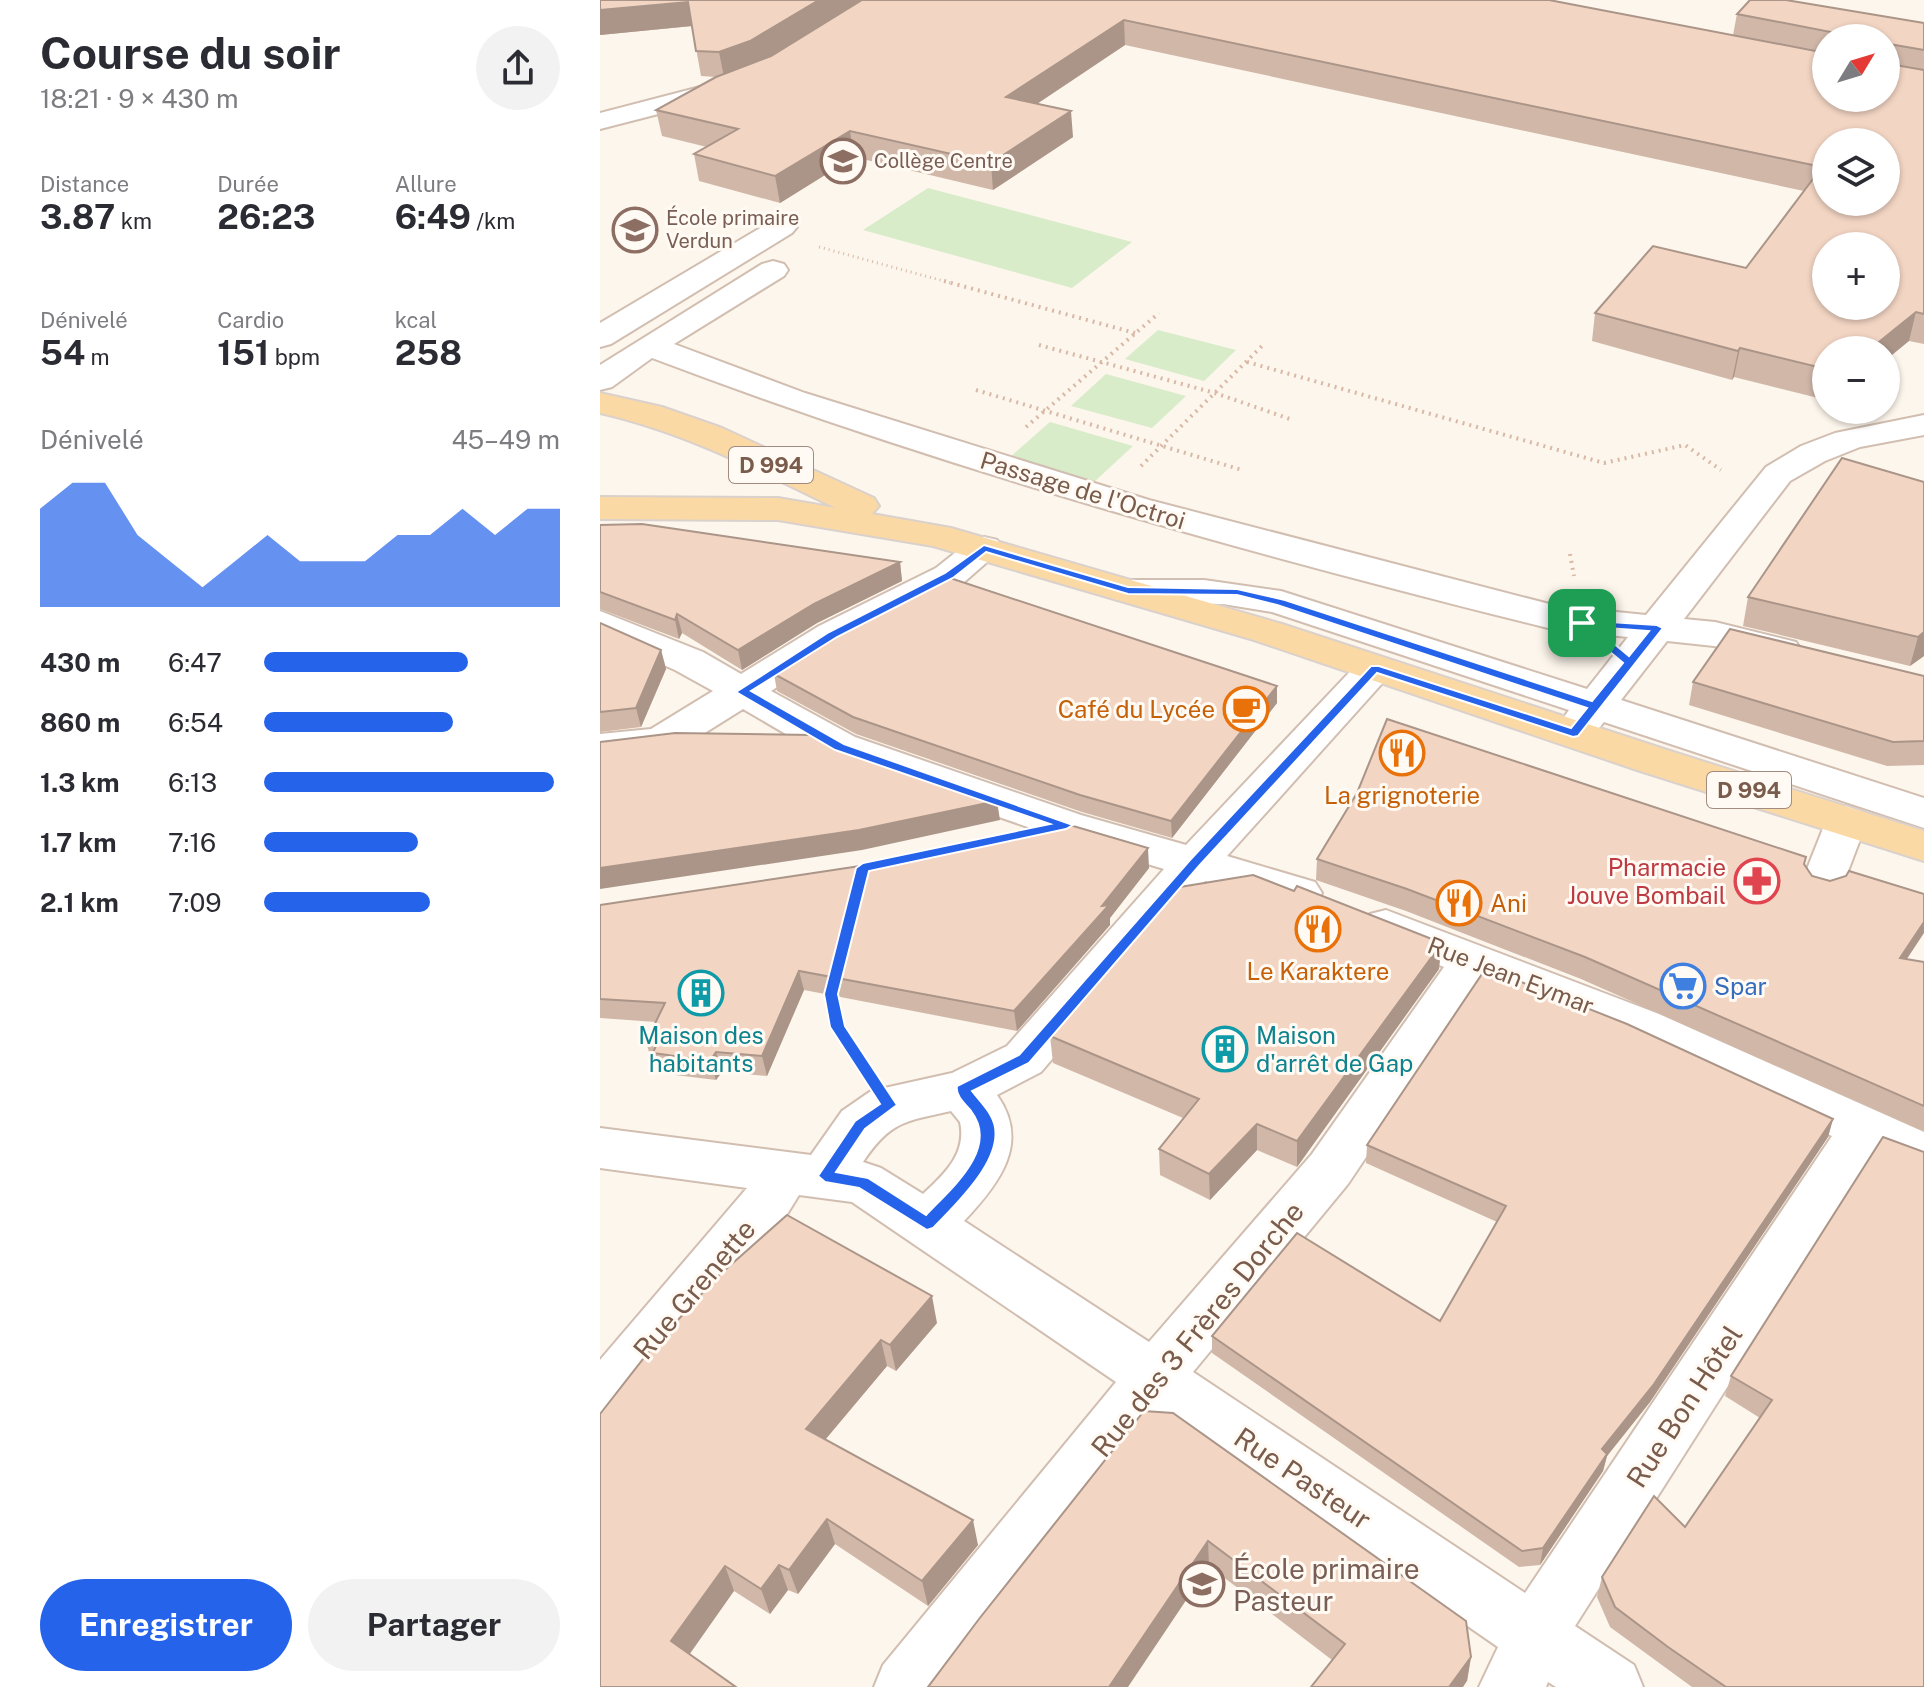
<!DOCTYPE html>
<html lang="fr">
<head>
<meta charset="utf-8">
<style>
  body { margin:0; font-family:"Public Sans",sans-serif; background:#f2f2f3; color:#2b2b33; height:100vh; display:flex; flex-direction:column; font-size:30px; white-space:nowrap }
  * { box-sizing:border-box; margin:0 }
  p { font-size:26px; color:#7c7c81 }
  .icon { flex:none; width:44px; height:44px; fill:none; stroke:currentColor; stroke-width:2; stroke-linecap:round; stroke-linejoin:round }
  .map { position:relative; flex:1; overflow:hidden }
  .side { display:flex; flex-direction:column; background:#fff; width:600px }
  .side>* { flex:none }
  .needle { width:52px; rotate:52deg }
  .fabs { position:absolute; left:1212px; top:24px; display:grid; gap:16px }
  .fabs a { display:grid; place-items:center; width:88px; height:88px; border-radius:50%; background:#fff; box-shadow:0 2px 6px #0004; font-size:40px }
  .pin { position:absolute; display:grid; place-items:center; width:68px; height:68px; color:#fff; margin:-34px; border-radius:16px; box-shadow:0 4px 12px #0006 }
  .round { display:grid; place-items:center; flex:none; width:84px; height:84px; border-radius:42px; background:#f2f2f3 }
  .summary { display:flex; align-items:center; justify-content:space-between; height:136px; padding:0 40px }
  h1 { font-size:44px; font-weight:700; line-height:60px }
  .figures { display:grid; grid-template-columns:repeat(3,1fr); gap:12px; height:136px; padding:8px 40px }
  .figures div { display:grid; align-content:center }
  .figures b { font-size:34px; font-weight:700 }
  .figures small { font-size:22px; font-weight:400 }
  .figures p { font-size:22px }
  .chart { height:224px; padding:16px 40px }
  .chart p { display:flex; justify-content:space-between }
  .chart svg { width:100%; height:144px; margin-top:8px; fill:#2563eb; opacity:.7 }
  .cta { display:flex; gap:16px; margin-top:auto; padding:16px 40px }
  .cta a { flex:1; height:92px; border-radius:48px; background:#2563eb; color:#fff; font-size:32px; font-weight:700; line-height:92px; text-align:center }
  .cta a+a { background:#f2f2f3; color:#2b2b33 }
  ul { padding:0 40px; list-style:none; font-size:26px }
  li { display:grid; grid-template-columns:128px 96px 1fr; align-items:center; height:60px }
  li i { height:20px; border-radius:10px; background:#2563eb }
  main { display:flex; flex:1; min-height:0 }
  .map>svg:first-child { display:block }
  .green { fill:#d8ecc9 }
  .lines { fill:none; stroke-linecap:round; stroke-linejoin:round }
  .minor-casing { stroke:#d1beb0; stroke-width:4 }
  .major-casing { stroke:#dad1cd; stroke-width:4 }
  .path-far2 { stroke:#d9b8a5; stroke-width:3; stroke-dasharray:1 4; stroke-linecap:butt }
  .path-far1 { stroke:#d9b8a5; stroke-width:4; stroke-dasharray:2 5; stroke-linecap:butt }
  .path { stroke:#d9b8a5; stroke-width:5; stroke-dasharray:2 6; stroke-linecap:butt }
  .minor { fill:#fff; fill-rule:evenodd }
  .major { fill:#fbd9a5; fill-rule:evenodd }
  .wall { fill:#d1b7a8; fill-rule:evenodd }
  .shaded-wall { fill:#aa9588 }
  .building { fill:#f3d5c3; stroke:#aa9588; stroke-width:2; fill-rule:evenodd }
  .route { fill:#2563eb; stroke:#fff; stroke-width:2; fill-rule:evenodd }
  .labels { text-anchor:middle; dominant-baseline:central; stroke-width:6; stroke-linejoin:round; paint-order:stroke }
  .far-education-label { font-size:20px; fill:#785e54; stroke:#fffaf3; text-anchor:start }
  .shield { fill:#fffaf3; stroke:#a28b7f; stroke-width:2 }
  .shield-label { font-size:22px; font-weight:bold; fill:#7a5c4d }
  .street-label { font-size:24px; fill:#7a5c4d; stroke:#fffaf3 }
  .food-label { font-size:24px; fill:#c56008; stroke:#fffaf3 }
  .health-label { font-size:24px; fill:#be3a42; stroke:#fffaf3; text-anchor:end }
  .shop-label { font-size:24px; fill:#366cbe; stroke:#fffaf3; text-anchor:start }
  .culture-label { font-size:24px; fill:#0d838f; stroke:#fffaf3 }
  .near-street-label { font-size:28px; fill:#7a5c4d; stroke:#fffaf3 }
  .near-education-label { font-size:28px; fill:#785e54; stroke:#fffaf3; text-anchor:start }
</style>
</head>
<body>
<main>
<section class="side">
<div class="summary"><div><h1>Course du soir</h1><p>18:21 · 9 × 430 m</p></div><a class="round"><svg class="icon" aria-label="share" viewBox="0 0 24 24"><path d="M12 15V3M7 8l5-5 5 5M5 13v7h14v-7"/></svg></a></div>
<div class="figures">
<div><p>Distance</p><b>3.87<small> km</small></b></div>
<div><p>Durée</p><b>26:23</b></div>
<div><p>Allure</p><b>6:49<small> /km</small></b></div>
</div>
<div class="figures">
<div><p>Dénivelé</p><b>54<small> m</small></b></div>
<div><p>Cardio</p><b>151<small> bpm</small></b></div>
<div><p>kcal</p><b>258</b></div>
</div>
<div class="chart"><p><span>Dénivelé</span>45–49 m</p>
<svg viewBox="0 0 160 44" preserveAspectRatio="none"><path d="M0 44V14L10 6L20 6L30 22L40 30L50 38L60 30L70 22L80 30L90 30L100 30L110 22L120 22L130 14L140 22L150 14L160 14V44z"/></svg>
</div>
<ul>
<li><b>430 m</b>6:47<i style="width:69%"></i></li>
<li><b>860 m</b>6:54<i style="width:64%"></i></li>
<li><b>1.3 km</b>6:13<i style="width:98%"></i></li>
<li><b>1.7 km</b>7:16<i style="width:52%"></i></li>
<li><b>2.1 km</b>7:09<i style="width:56%"></i></li>
</ul>
<div class="cta"><a>Enregistrer</a><a>Partager</a></div>
</section>
<div class="map">
<svg width="1324" height="1687" viewBox="0 0 1324 1687">
  <rect width="100%" height="100%" fill="#fdf6ec"/>
  <g class="green">
    <polygon points="328,188 532,242 472,288 263,230"/>
    <polygon points="558,330 636,350 604,381 525,359"/>
    <polygon points="506,374 586,396 552,428 471,406"/>
    <polygon points="450,422 533,446 479,496 394,471"/>
  </g>
  <g class="lines">
    <g class="minor-casing">
      <g id="minor">
        <polygon points="123,81 132,83 136,89 132,95 0,129 0,113"/>
        <polygon points="182,218 192,221 197,227 192,233 11,344 0,347 0,323 172,221"/>
        <path d="M 173,261 L 184,264 L 188,270 L 184,276 L 74,344 L 205,393 L 549,500 L 957,606 L 1046,615 L 1166,467 L 1201,446 L 1235,433 L 1324,415 L 1324,435 L 1260,447 L 1225,461 L 1190,481 L 1084,619 L 1115,622 L 1196,642 L 1202,651 L 1196,660 L 1182,663 L 1114,646 L 1067,641 L 1021,700 L 1324,798 L 1324,828 L 1004,722 C 992,737 984,740 964,735 L 958,726 L 969,710 L 672,612 L 623,604 L 528,602 L 515,599 L 509,591 L 515,583 L 528,580 L 604,580 L 681,591 L 987,689 L 1028,637 L 956,630 C 651,554 347,470 52,358 L 12,387 L 0,390 L 0,365 L 162,264 Z"/>
        <path d="M 384,537 L 397,540 L 403,548 L 362,584 L 247,642 L 171,691 L 255,737 L 481,815 L 586,845 L 761,660 L 775,657 L 789,660 L 795,669 L 627,856 L 715,882 L 722,893 L 715,904 L 699,909 L 605,881 L 441,1072 L 397,1095 C 431,1143 399,1184 364,1221 L 549,1342 L 712,1154 L 844,967 L 770,938 L 763,926 L 770,914 L 786,910 L 1059,1014 L 1324,1132 L 1324,1175 L 1275,1155 L 975,1626 L 1034,1665 L 1043,1687 L 956,1687 L 948,1682 L 946,1687 L 879,1687 L 898,1647 L 560,1413 L 346,1687 L 274,1687 L 283,1665 L 516,1382 L 252,1202 L 199,1195 L 181,1224 L 20,1419 L 0,1426 L 0,1360 L 147,1188 L 0,1168 L 0,1128 L 211,1155 L 242,1111 L 271,1091 L 352,1073 L 407,1046 L 564,869 L 451,835 L 225,757 L 143,709 L 76,751 L 0,760 L 0,734 L 51,729 L 113,691 L 75,670 L 0,637 L 0,611 L 103,652 L 141,674 L 219,626 L 336,568 L 371,540 ZM 883,983 L 1025,1040 L 1232,1136 L 925,1593 L 593,1372 L 748,1184 ZM 351,1111 L 360,1122 C 367,1154 344,1174 323,1194 L 281,1168 L 263,1162 C 290,1121 306,1121 351,1111 Z"/>
        <polygon points="1245,806 1260,811 1267,821 1239,895 1223,900 1207,895 1201,884 1230,811"/>
      </g>
    </g>
    <g class="major-casing">
      <path id="major" d="M 0,393 L 62,407 L 122,428 L 274,498 L 279,506 L 272,514 L 351,528 L 682,624 L 1067,750 L 1324,831 L 1324,861 L 1037,770 L 654,640 L 333,546 L 178,520 L 0,519 L 0,497 L 178,498 L 236,508 C 159,471 84,432 0,413 Z"/>
    </g>
    <polyline class="path-far2" points="219,247 351,283"/>
    <g class="path-far1">
      <polyline points="344,281 535,333"/>
      <polyline points="439,345 615,393 690,419"/>
      <polyline points="647,362 1004,463 1085,445 1121,470"/>
      <polyline points="376,390 642,470"/>
      <polyline points="426,427 559,313"/>
      <polyline points="541,466 665,343"/>
      <polyline points="970,554 974,576"/>
    </g>
    <polyline class="path" points="232,991 238,1027 260,1061"/>
    <use href="#minor" class="minor"/>
    <use href="#major" class="major"/>
  </g>
  <g class="wall">
    <path d="M 0,0 L 1133,35 L 1137,14 L 1324,23 L 1324,344 L 1309,341 L 1226,350 L 1226,400 L 1134,377 L 1132,380 L 992,341 L 995,313 L 1146,268 L 1204,191 L 525,45 L 437,104 L 473,137 L 393,190 L 254,157 L 180,203 L 99,181 L 94,154 L 107,147 L 62,136 L 56,110 L 116,77 L 101,76 L 92,26 L 0,35 ZM 1226,38 L 1286,38 L 1226,98 Z"/>
    <polygon points="1324,482 1324,656 1310,666 1143,626 1148,597"/>
    <polygon points="0,525 300,562 302,581 217,623 142,670 82,633 79,639 0,609"/>
    <polygon points="0,623 61,650 66,669 41,727 0,732"/>
    <polygon points="174,674 677,703 572,838 482,812 256,734 177,691"/>
    <polygon points="1324,676 1324,765 1287,766 1089,705 1093,682"/>
    <polygon points="717,859 1204,864 1212,876 1307,959 1324,962 1324,1131 981,979 806,911 716,880"/>
    <polygon points="549,868 510,918 510,925 417,1031 204,990 167,1076 122,1072 116,1080 59,1073 56,1062 52,1062 46,1042 56,1022 0,1018 0,905"/>
    <polygon points="839,969 697,1167 657,1150 610,1200 560,1175 559,1149 583,1118 453,1063 450,1036"/>
    <polygon points="1233,1119 1228,1137 1050,1402 1007,1456 1003,1471 940,1565 919,1567 612,1353 612,1336 840,1321 897,1222 766,1163 767,1145"/>
    <polygon points="1324,1152 1324,1687 1092,1687 1010,1627 997,1597 1002,1577 1085,1527 1160,1418 1125,1396 1131,1376"/>
    <polygon points="337,1323 296,1371 287,1366 226,1439 378,1545 328,1606 235,1544 198,1594 188,1590 170,1614 134,1591 0,1687 0,1414"/>
    <polygon points="544,1411 871,1657 867,1681 732,1660 609,1566"/>
  </g>
  <g class="shaded-wall">
    <polygon points="219,0 263,0 155,66 124,77 119,52"/>
    <polygon points="88,2 92,26 0,35 0,10"/>
    <polygon points="524,20 525,45 408,123 406,97"/>
    <polygon points="471,111 473,137 393,190 391,163"/>
    <polygon points="250,131 254,157 180,203 175,176"/>
    <polygon points="1316,312 1309,341 1286,360 1286,350 1269,350"/>
    <polygon points="1140,348 1134,377 1132,380 1138,351"/>
    <polygon points="300,562 302,581 217,623 142,670 138,650 214,604"/>
    <polygon points="77,614 82,633 79,639 75,620"/>
    <polygon points="1324,632 1324,656 1310,666 1318,637"/>
    <polygon points="61,650 66,669 41,727 36,708"/>
    <polygon points="677,686 677,703 572,838 571,821"/>
    <polygon points="397,801 400,820 262,850 0,889 0,868"/>
    <polygon points="548,848 549,868 510,918 510,925 417,1031 414,1011 502,906"/>
    <polygon points="1324,922 1324,933 1293,980 1300,958"/>
    <polygon points="842,943 839,969 697,1167 697,1141"/>
    <polygon points="199,971 204,990 167,1076 162,1056"/>
    <polygon points="116,1052 122,1072 116,1080 110,1061"/>
    <polygon points="1233,1119 1228,1137 1050,1402 1007,1456 1003,1471 940,1565 943,1548 1002,1449"/>
    <polygon points="657,1124 657,1150 610,1200 609,1174"/>
    <polygon points="332,1296 337,1323 296,1371 290,1345"/>
    <polygon points="281,1340 287,1366 213,1454 206,1429"/>
    <polygon points="227,1519 235,1544 198,1594 189,1570"/>
    <polygon points="373,1520 378,1545 328,1606 322,1581"/>
    <polygon points="608,1541 609,1566 528,1687 509,1687"/>
    <polygon points="179,1565 188,1590 170,1614 161,1589"/>
    <polygon points="125,1566 134,1591 82,1665 71,1641"/>
    <polygon points="871,1657 867,1681 863,1687 849,1687"/>
  </g>
  <g class="building">
    <polygon points="0,0 219,0 150,41 119,52 96,51 88,2 0,10"/>
    <path d="M 262,0 L 949,0 L 1226,53 L 1226,98 L 1286,98 L 1286,38 L 1232,38 L 1231,32 L 1137,14 L 1150,0 L 1186,0 L 1324,23 L 1324,50 L 1289,44 L 1289,64 L 1324,70 L 1324,314 L 1316,312 L 1269,350 L 1226,350 L 1226,369 L 1140,348 L 1138,351 L 995,313 L 1053,246 L 1146,268 L 1222,167 L 524,20 L 406,97 L 471,111 L 391,163 L 250,131 L 175,176 L 94,154 L 138,129 L 56,110 L 116,77 L 171,56 ZM 1226,142 L 1286,142 L 1286,202 L 1226,202 ZM 1226,246 L 1286,246 L 1286,306 L 1226,306 Z"/>
    <polygon points="1242,458 1324,482 1324,632 1318,637 1148,597"/>
    <polygon points="42,524 300,562 214,604 138,650 77,614 75,620 0,592 0,525"/>
    <polygon points="347,577 677,686 571,821 480,795 253,717 174,674 246,628"/>
    <polygon points="0,623 61,650 36,708 0,712"/>
    <polygon points="1130,629 1324,676 1324,741 1293,742 1093,682"/>
    <polygon points="787,719 1206,857 1204,864 1212,876 1230,881 1246,876 1249,871 1324,894 1324,922 1300,958 1324,962 1324,1106 985,957 807,889 717,859 757,793"/>
    <polygon points="75,733 212,735 397,801 259,830 0,868 0,742"/>
    <polygon points="463,823 548,848 502,906 509,905 414,1011 199,971 162,1056 116,1052 110,1061 53,1053 57,1043 46,1042 65,1003 0,999 0,905 260,866"/>
    <polygon points="653,875 694,891 697,886 842,943 697,1141 657,1124 609,1174 559,1149 599,1099 450,1036 580,887"/>
    <polygon points="886,968 1027,1024 1233,1119 1054,1384 1002,1449 1007,1454 943,1548 922,1551 612,1336 697,1233 840,1321 906,1206 767,1145"/>
    <polygon points="1283,1137 1324,1152 1324,1687 1126,1687 1068,1647 1015,1607 1002,1577 1054,1496 1085,1527 1172,1400 1131,1376"/>
    <polygon points="187,1215 332,1296 290,1345 281,1340 206,1429 373,1520 322,1581 227,1519 189,1570 179,1565 161,1589 125,1566 71,1641 136,1687 0,1687 0,1414 47,1354 116,1278"/>
    <polygon points="544,1411 573,1413 866,1621 871,1657 849,1687 711,1687 745,1644 608,1541 509,1687 328,1687 379,1619"/>
  </g>
  <path class="route" d="M 384,545 L 528,587 L 637,589 L 685,600 L 992,701 L 1023,663 L 978,625 L 978,620 L 1057,625 L 1063,628 L 978,736 L 973,737 L 777,673 L 599,866 L 429,1063 L 372,1091 C 378,1099 387,1108 391,1116 C 412,1153 355,1205 333,1228 L 327,1230 L 259,1188 L 225,1182 L 218,1176 L 255,1121 L 280,1104 L 230,1027 L 224,994 L 256,868 L 263,863 L 450,824 L 235,750 L 136,692 L 229,632 L 345,573 ZM 386,552 L 528,594 L 637,595 L 677,605 L 987,708 L 971,728 L 779,666 L 771,666 L 590,860 L 419,1055 L 357,1086 C 355,1095 364,1103 371,1111 C 400,1149 350,1189 326,1215 L 268,1178 L 236,1172 L 265,1129 L 297,1105 L 245,1026 L 238,994 L 269,871 L 466,829 L 473,825 L 244,744 L 151,691 L 237,637 L 353,578 ZM 994,627 L 1049,631 L 1029,656 Z"/>
  <defs>
    <g id="school-ring" transform="scale(2.3)"><circle r="9.5" fill="#fffaf3" stroke="#8d6e63" stroke-width="1.5"/><path d="M0-5L7-2L0 1L-7-2ZM-4 1L0 2.5L4 1V4Q0 6-4 4Z" fill="#8d6e63"/></g>
    <g id="cafe-ring" transform="scale(2.3)"><circle r="9.5" fill="#fffaf3" stroke="#e8710a" stroke-width="1.5"/><path d="M-5.5-4.5H6V0H3Q3 3.5 0 3.5H-2.5Q-5.5 3.5-5.5 0ZM3-3.2v2h1.7v-2ZM-6 4.5H4V6H-6Z" fill="#e8710a"/></g>
    <g id="restaurant-ring" transform="scale(2.3)"><circle r="9.5" fill="#fffaf3" stroke="#e8710a" stroke-width="1.5"/><path d="M-5-6h1v4h1v-4h1v4h1v-4h1v5L-1.5 .5V6h-2V.5L-5-1ZM5-6V6H3V1.5H1.5Q1.5-4 5-6Z" fill="#e8710a"/></g>
    <g id="pharmacy-ring" transform="scale(2.3)"><circle r="9.5" fill="#fffaf3" stroke="#e0444e" stroke-width="1.5"/><path d="M-2-6h4v4h4v4h-4v4h-4v-4h-4v-4h4Z" fill="#e0444e"/></g>
    <g id="supermarket-ring" transform="scale(2.3)"><circle r="9.5" fill="#fffaf3" stroke="#3f7fe0" stroke-width="1.5"/><path d="M-6-5.5h2.5l.6 2H6L4.5 2H-2.5L-4.4-4H-6ZM-1.5 3.2a1.3 1.3 0 1 0 .1 0ZM3 3.2a1.3 1.3 0 1 0 .1 0Z" fill="#3f7fe0"/></g>
    <g id="building-ring" transform="scale(2.3)"><circle r="9.5" fill="#fffaf3" stroke="#0f9aa8" stroke-width="1.5"/><path d="M-4-6H4V6H1V3H-1V6H-4ZM-2.5-4.3h1.7v1.8h-1.7ZM.8-4.3h1.7v1.8H.8ZM-2.5-1h1.7V.8h-1.7ZM.8-1h1.7V.8H.8Z" fill="#0f9aa8"/></g>
  </defs>
  <g fill-rule="evenodd">
    <use href="#school-ring" x="243" y="161"/>
    <use href="#school-ring" x="35" y="230"/>
    <use href="#cafe-ring" x="646" y="709"/>
    <use href="#restaurant-ring" x="802" y="753"/>
    <use href="#pharmacy-ring" x="1157" y="881"/>
    <use href="#restaurant-ring" x="859" y="903"/>
    <use href="#restaurant-ring" x="718" y="929"/>
    <use href="#supermarket-ring" x="1083" y="986"/>
    <use href="#building-ring" x="101" y="993"/>
    <use href="#building-ring" x="625" y="1049"/>
    <use href="#school-ring" x="602" y="1584"/>
  </g>
  <g class="labels">
    <g class="far-education-label">
      <text x="274" y="161">Collège Centre</text>
      <text x="66" y="218">École primaire<tspan x="66" dy="23">Verdun</tspan></text>
    </g>
    <g class="shield">
      <rect x="129" y="447" width="84" height="36" rx="6"/>
      <rect x="1107" y="772" width="84" height="36" rx="6"/>
    </g>
    <g class="shield-label">
      <text x="171" y="465">D 994</text>
      <text x="1149" y="790">D 994</text>
    </g>
    <g class="street-label">
      <text transform="translate(483 490) rotate(17)">Passage de l'Octroi</text>
      <text transform="translate(911 975) rotate(21)">Rue Jean Eymar</text>
    </g>
    <g class="food-label">
      <text x="615" y="709" text-anchor="end">Café du Lycée</text>
      <text x="802" y="795">La grignoterie</text>
      <text x="890" y="903" text-anchor="start">Ani</text>
      <text x="718" y="971">Le Karaktere</text>
    </g>
    <g class="health-label">
      <text x="1126" y="867">Pharmacie<tspan x="1126" dy="28">Jouve Bombail</tspan></text>
    </g>
    <g class="shop-label">
      <text x="1114" y="986">Spar</text>
    </g>
    <g class="culture-label">
      <text x="101" y="1035">Maison des<tspan x="101" dy="28">habitants</tspan></text>
      <text x="656" y="1035" text-anchor="start">Maison<tspan x="656" dy="28">d'arrêt de Gap</tspan></text>
    </g>
    <g class="near-street-label">
      <text transform="translate(94 1289) rotate(-50)">Rue Grenette</text>
      <text transform="translate(597 1329) rotate(-51)">Rue des 3 Frères Dorche</text>
      <text transform="translate(1084 1406) rotate(-57)">Rue Bon Hôtel</text>
      <text transform="translate(703 1478) rotate(34)">Rue Pasteur</text>
    </g>
    <g class="near-education-label">
      <text x="633" y="1568">École primaire<tspan x="633" dy="32">Pasteur</tspan></text>
    </g>
  </g>
</svg>
<div class="fabs">
<a><svg class="needle" viewBox="-14 -14 28 28"><path d="M0-13l5 13h-10z" fill="#e53935"/><path d="M0 13l5-13h-10z" fill="#7c7c81"/></svg></a>
<a><svg class="icon" aria-label="layers" viewBox="0 0 24 24"><path d="M12 4l9 5-9 5-9-5zM3 14l9 5 9-5"/></svg></a>
<a>+</a>
<a>−</a>
</div>
<div class="pin" style="left:982px;top:623px;background:#1e9e55"><svg class="icon" aria-label="arrive" viewBox="0 0 24 24"><path d="M6 21V4h12l-3 4 3 4H6"/></svg></div>
</div>
</main>
</body>
</html>
